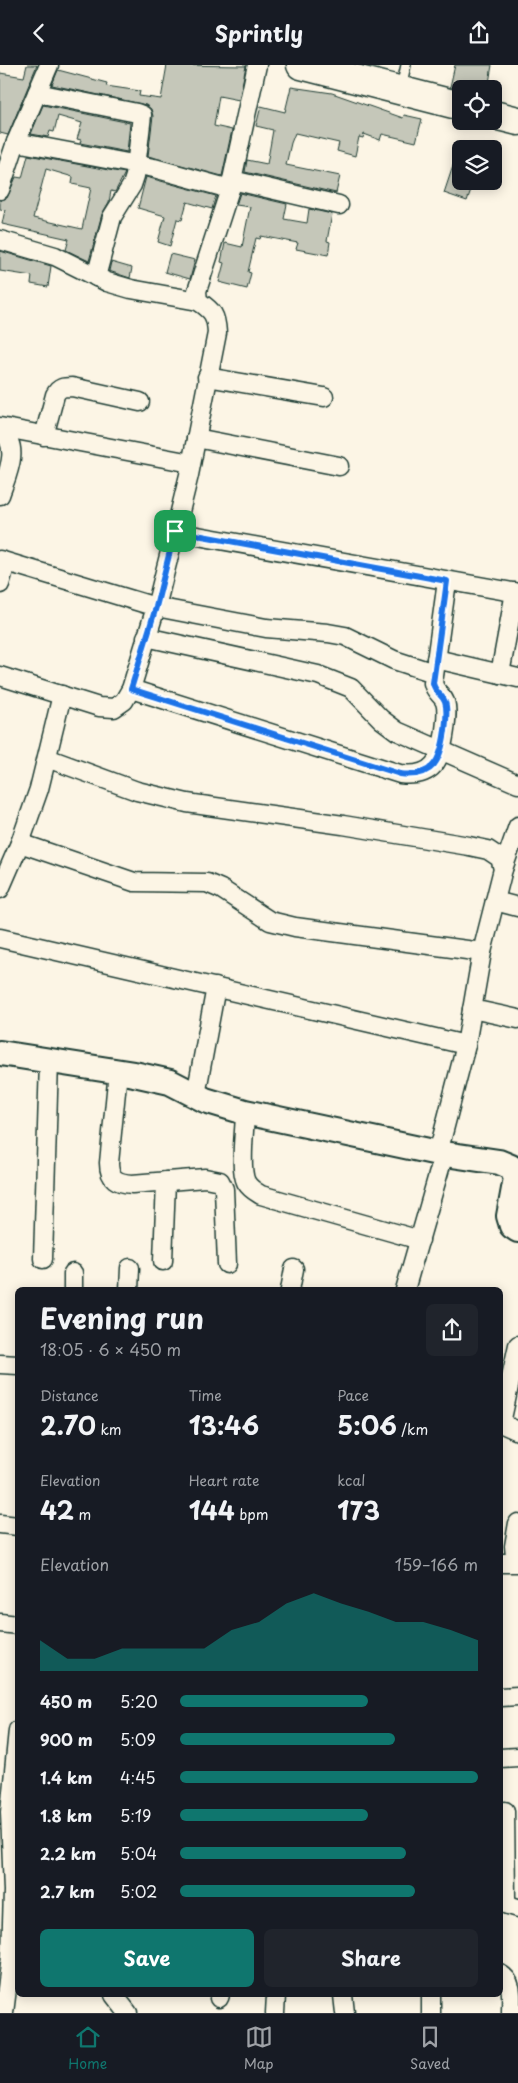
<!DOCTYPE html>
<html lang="en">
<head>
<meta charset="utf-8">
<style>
  body { margin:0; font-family:"Playpen Sans",sans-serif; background:#20242c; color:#f1f3f6; height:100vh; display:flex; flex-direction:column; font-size:19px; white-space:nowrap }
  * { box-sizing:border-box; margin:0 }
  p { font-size:16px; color:#9ea1a6 }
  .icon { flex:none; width:28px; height:28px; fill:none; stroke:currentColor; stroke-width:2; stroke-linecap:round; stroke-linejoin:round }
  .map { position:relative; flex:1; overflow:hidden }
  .details { position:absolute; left:15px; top:1222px; width:488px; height:710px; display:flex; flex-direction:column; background:#171b24; border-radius:8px; box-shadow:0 2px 12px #0003 }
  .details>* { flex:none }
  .fabs { position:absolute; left:452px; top:15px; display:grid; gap:10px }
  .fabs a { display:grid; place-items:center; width:50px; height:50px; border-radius:8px; background:#171b24; box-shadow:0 2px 12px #0003; font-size:25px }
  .pin { position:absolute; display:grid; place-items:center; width:42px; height:42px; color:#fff; margin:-21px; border-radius:10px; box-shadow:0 2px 8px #0006 }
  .round { display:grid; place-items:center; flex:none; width:52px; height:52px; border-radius:8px; background:#20242c }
  .overview { display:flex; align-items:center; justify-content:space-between; height:85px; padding:0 25px }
  h1 { font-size:28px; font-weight:700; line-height:38px }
  .figures { display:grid; grid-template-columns:repeat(3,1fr); gap:8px; height:85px; padding:5px 25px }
  .figures div { display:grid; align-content:center }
  .figures b { font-size:25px; font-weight:700 }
  .figures small { font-size:14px; font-weight:400 }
  .figures p { font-size:14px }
  .chart { height:140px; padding:10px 25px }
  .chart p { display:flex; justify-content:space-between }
  .chart svg { width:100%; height:90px; margin-top:5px; fill:#0f766e; opacity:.7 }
  .button { display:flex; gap:10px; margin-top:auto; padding:10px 25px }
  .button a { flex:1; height:58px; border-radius:8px; background:#0f766e; color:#fff; font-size:20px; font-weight:700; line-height:58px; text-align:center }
  .button a+a { background:#20242c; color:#f1f3f6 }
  ul { padding:0 25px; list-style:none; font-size:16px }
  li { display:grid; grid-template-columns:80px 60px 1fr; align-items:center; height:38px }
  li i { height:12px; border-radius:6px; background:#0f766e }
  header { display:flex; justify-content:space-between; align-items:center; height:65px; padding:0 25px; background:#171b24; font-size:22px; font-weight:700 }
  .menu { display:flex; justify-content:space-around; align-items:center; height:70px; border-top:1px solid #363941; background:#171b24; font-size:14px; color:#9ea1a6 }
  .menu a { display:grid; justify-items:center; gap:2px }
  .menu .selected { color:#0f766e }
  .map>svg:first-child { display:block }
  .building { fill:#c5c7b9; stroke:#1f3d34; fill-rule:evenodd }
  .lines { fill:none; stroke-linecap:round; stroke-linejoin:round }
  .lane-casing { stroke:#1f3d34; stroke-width:12 }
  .street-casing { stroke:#1f3d34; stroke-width:21 }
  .secondary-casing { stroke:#1f3d34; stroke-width:28 }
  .primary-casing { stroke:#1f3d34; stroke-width:31 }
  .lane { stroke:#fcf5e5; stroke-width:9 }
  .street { stroke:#fcf5e5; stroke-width:18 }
  .secondary { stroke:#fcf5e5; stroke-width:24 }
  .primary { stroke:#fcf5e5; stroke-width:28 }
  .route-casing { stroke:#fff; stroke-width:10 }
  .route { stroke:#1a73e8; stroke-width:6 }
</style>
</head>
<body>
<header><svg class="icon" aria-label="back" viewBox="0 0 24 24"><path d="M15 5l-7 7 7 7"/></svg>Sprintly<svg class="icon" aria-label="share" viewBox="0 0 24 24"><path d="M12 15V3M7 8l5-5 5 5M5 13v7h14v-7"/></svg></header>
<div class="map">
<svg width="518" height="1948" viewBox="0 0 518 1948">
  <rect width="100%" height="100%" fill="#fcf5e5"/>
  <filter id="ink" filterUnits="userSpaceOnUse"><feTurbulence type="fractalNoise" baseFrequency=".02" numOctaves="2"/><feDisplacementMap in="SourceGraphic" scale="10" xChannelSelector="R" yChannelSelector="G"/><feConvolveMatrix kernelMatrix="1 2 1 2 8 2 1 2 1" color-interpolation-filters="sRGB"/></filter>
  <g filter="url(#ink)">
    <g class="building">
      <polygon points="27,0 37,0 8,70 0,68 0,8 24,12"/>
      <polygon points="167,0 246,1 239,35 219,31 214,61 232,65 222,111 148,91 153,51 151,44 146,40 52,20 58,5 107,18 106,21 140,26 139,31 161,34"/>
      <polygon points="455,0 492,0 488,24 450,22"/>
      <polygon points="291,22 332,28 403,53 404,50 422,54 416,77 382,69 380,75 364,69 363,73 359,72 355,91 337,86 339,78 295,68 291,78 286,100 340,111 336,128 245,107 247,95 267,99 273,65 256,61 261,41 285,47"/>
      <polygon points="43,40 130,58 127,87 80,78 81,75 77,74 82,58 58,51 54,67 50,66 48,72 31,69"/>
      <polygon points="459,83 461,83 461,116 474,116 467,136 444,128"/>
      <path d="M 28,90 L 125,108 L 115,127 L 111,126 L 109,137 L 102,149 L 89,196 L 66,185 L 69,174 L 2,159 L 5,145 L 0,144 L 0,135 L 7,133 L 16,112 L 22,113 ZM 46,104 L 73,112 L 72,119 L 91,123 L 82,164 L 33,153 Z"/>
      <polygon points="146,112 216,131 212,144 187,137 182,155 177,154 170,181 158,177 165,151 138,143"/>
      <polygon points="240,128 287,139 284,154 307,158 309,144 332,149 327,176 330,177 328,190 296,184 298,178 261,171 260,174 256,173 248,207 251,208 247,224 219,217 224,198 221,197 225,178 242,182 250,142 236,140"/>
      <polygon points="0,186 51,201 48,222 31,219 32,211 0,206"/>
      <polygon points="170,189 195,195 190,214 165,207"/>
      <polygon points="111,197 132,203 130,213 109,206"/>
    </g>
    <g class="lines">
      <g class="lane-casing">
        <polyline id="lane" points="401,23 406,0"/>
      </g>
      <g class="street-casing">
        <g id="street">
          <polyline points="37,28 137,48 142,50 135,111 132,120 112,152 96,212"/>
          <polyline points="16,77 154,103 230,124"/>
          <polyline points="232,115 339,140"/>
          <polyline points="0,125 16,77 49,0"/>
          <polyline points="0,175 55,191 107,217 131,224 198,236"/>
          <polyline points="207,312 324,332"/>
          <polyline points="0,362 191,398"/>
          <path d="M 0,364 C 21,382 8,407 0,430"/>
          <path d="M 44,371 L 55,330 C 59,322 64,322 72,322 L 140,337"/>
          <polyline points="196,373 339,401"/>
          <polyline points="175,467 518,528"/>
          <polyline points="0,495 156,542 266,563 328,568 345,571 394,595 434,608"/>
          <polyline points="0,519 6,498"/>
          <polyline points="146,572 318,610 351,623 381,654 397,666 518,719"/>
          <polyline points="436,594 518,613"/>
          <polyline points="500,609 515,527"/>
          <path d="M 0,611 L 99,642 L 114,643 L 124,636 L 131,624 L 156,542 L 175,467 L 189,410 L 217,268 C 216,250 213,246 198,236 L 197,226 L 230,124 L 257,0"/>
          <path d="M 131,624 L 400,709 C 434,713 441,695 445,665 C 446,656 448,645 445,637 C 442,629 435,628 433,618 L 447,516"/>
          <polyline points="47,693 137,726 187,738 343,760 469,781 488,785 500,793 503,804 482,887 466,980 438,1088"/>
          <polyline points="20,778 134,817 207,818 221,824 270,856 295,862 482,887"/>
          <polyline points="503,804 518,761"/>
          <polyline points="0,824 20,778 39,724 62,630"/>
          <polyline points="495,836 518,842"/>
          <polyline points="0,873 466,980"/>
          <polyline points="472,944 518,954"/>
          <path d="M 118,1006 L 109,1098 C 109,1114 117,1118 132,1119 L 205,1113 L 220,1116 L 224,1124 L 227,1199"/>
          <polyline points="196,1030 216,922"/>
          <path d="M 245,1047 C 245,1065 239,1102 246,1117 C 250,1124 256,1127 261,1130 L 420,1175"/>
          <polyline points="43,1194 49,996"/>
          <polyline points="163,1196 166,1116"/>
          <polyline points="73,1225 73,1208"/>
          <polyline points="129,1225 130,1203"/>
          <polyline points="290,1225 294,1204"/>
          <polyline points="405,1225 444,1089"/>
          <polyline points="0,1299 18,1300"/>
          <polyline points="500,1358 518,1366"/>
          <polyline points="501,1358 518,1280"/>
          <polyline points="518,1458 514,1481 515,1492 518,1495"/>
          <polyline points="0,1459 18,1461"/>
          <polyline points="500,1498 518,1498"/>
          <polyline points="0,1558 18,1560"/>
          <polyline points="500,1632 518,1631"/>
          <polyline points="500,1693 518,1692"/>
          <polyline points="505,1746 506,1833 508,1840 518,1843"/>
          <path d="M 500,1909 C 514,1916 511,1934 511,1948"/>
          <polyline points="114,1930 128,1948"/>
          <polyline points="343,1930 345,1948"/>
          <polyline points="431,1930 431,1948"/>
          <polyline points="219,1933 220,1930"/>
          <polyline points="4,1948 11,1891 13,1826 10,1747 18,1665"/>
          <polyline points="275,1948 276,1930"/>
        </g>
      </g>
      <g class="secondary-casing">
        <polyline id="secondary" points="0,988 134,1009 170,1017 205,1035 245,1047 438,1088 499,1097 511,1102 516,1113 509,1151 512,1161 518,1165"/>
      </g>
      <g class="primary-casing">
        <g id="primary">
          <polyline points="301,0 461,41"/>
          <polyline points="494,50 518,56"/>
        </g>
      </g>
      <use href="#lane" class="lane"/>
      <use href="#street" class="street"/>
      <use href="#secondary" class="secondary"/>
      <use href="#primary" class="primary"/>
    </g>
  </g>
  <g class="lines" filter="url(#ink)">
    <g class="route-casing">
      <path id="route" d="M 175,466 L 447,516 L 433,618 C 435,628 442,629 445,637 C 448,645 446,656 445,665 C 441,695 434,713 400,709 L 131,624 L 156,542 Z"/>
    </g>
    <use href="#route" class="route"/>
  </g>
</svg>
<div class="fabs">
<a><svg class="icon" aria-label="locate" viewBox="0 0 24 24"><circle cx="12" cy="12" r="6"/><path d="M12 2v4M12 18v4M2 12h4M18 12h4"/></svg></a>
<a><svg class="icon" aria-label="layers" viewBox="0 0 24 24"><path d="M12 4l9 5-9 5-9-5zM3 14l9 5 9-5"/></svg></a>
</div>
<div class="pin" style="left:175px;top:466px;background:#1e9e55"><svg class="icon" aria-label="arrive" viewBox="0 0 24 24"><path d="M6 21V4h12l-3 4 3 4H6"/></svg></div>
<section class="details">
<div class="overview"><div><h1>Evening run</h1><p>18:05 · 6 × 450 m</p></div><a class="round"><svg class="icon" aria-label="share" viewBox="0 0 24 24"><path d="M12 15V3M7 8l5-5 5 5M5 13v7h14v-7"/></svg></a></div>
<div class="figures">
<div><p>Distance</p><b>2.70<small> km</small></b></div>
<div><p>Time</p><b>13:46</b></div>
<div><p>Pace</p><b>5:06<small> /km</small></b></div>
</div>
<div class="figures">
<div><p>Elevation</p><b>42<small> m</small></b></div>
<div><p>Heart rate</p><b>144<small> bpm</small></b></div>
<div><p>kcal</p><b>173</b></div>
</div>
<div class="chart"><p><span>Elevation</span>159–166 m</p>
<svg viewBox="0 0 160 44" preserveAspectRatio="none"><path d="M0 44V29L10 38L20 38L30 33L40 33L50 33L60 33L70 24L80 20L90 11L100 6L110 11L120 15L130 20L140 20L150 24L160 29V44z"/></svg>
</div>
<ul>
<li><b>450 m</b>5:20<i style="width:63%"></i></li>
<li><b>900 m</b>5:09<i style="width:72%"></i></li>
<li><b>1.4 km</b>4:45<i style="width:100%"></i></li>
<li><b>1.8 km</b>5:19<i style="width:63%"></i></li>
<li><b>2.2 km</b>5:04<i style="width:76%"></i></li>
<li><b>2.7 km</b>5:02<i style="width:79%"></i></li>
</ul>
<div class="button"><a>Save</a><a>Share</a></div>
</section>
</div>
<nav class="menu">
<a class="selected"><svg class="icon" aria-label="home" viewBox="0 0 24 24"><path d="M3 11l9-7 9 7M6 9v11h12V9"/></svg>Home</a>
<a><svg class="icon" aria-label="map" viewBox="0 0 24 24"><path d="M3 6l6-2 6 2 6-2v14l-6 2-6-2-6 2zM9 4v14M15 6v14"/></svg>Map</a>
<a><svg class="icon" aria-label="saved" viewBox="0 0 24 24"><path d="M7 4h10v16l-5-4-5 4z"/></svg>Saved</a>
</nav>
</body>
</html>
